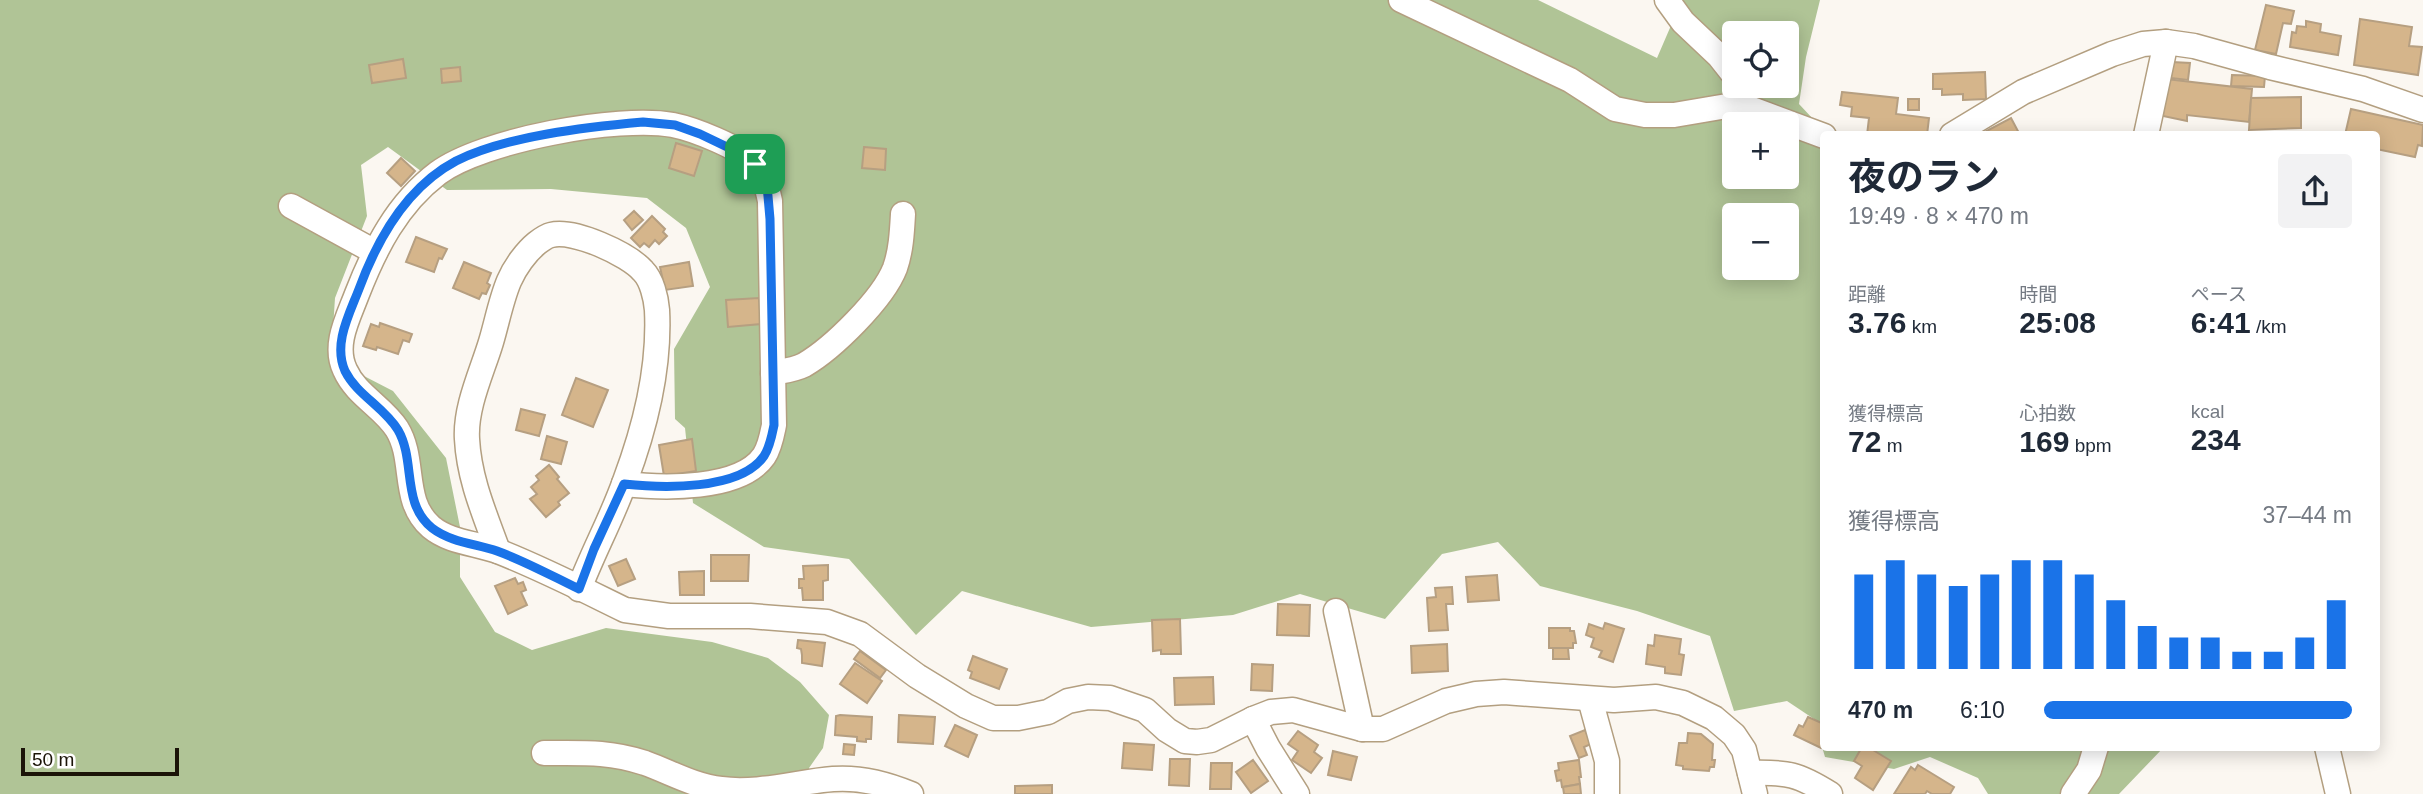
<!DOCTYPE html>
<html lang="ja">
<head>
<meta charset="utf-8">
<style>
  body { margin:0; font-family:Arial,"Noto Sans JP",sans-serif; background:#f2f2f3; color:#1f2937; height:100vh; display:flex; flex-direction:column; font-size:26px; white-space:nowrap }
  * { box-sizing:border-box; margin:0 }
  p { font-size:23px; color:#747a83 }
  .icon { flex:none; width:38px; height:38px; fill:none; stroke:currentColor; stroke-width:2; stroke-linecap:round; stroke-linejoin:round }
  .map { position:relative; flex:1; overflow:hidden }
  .sheet { position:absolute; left:1820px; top:131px; width:560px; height:620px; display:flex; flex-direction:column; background:#fff; border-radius:7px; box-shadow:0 4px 18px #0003 }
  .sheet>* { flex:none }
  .fabs { position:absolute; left:1722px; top:21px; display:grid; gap:14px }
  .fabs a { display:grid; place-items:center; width:77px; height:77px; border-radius:7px; background:#fff; box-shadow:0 4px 18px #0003; font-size:35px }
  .scale { position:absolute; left:21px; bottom:18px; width:158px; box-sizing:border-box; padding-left:7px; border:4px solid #1b1408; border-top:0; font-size:19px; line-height:24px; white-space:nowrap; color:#1b1408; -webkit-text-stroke:5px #fff; paint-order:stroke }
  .pin { position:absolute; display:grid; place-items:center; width:60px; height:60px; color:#fff; margin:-30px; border-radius:14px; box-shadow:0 4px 10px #0006 }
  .round { display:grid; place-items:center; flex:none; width:74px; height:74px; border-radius:7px; background:#f2f2f3 }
  .overview { display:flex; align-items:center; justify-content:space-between; height:119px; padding:0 28px }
  h1 { font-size:38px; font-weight:700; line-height:52px }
  .stats { display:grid; grid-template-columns:repeat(3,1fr); gap:10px; height:119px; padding:7px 28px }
  .stats div { display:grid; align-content:center }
  .stats b { font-size:30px; font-weight:700 }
  .stats small { font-size:19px; font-weight:400 }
  .stats p { font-size:19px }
  .chart { height:196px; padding:14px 28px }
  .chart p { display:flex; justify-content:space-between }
  .chart svg { width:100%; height:126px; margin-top:7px; stroke:#1a73e8; stroke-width:6 }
  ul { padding:0 28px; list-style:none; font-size:23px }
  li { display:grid; grid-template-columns:112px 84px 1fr; align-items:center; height:52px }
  li i { height:18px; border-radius:9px; background:#1a73e8 }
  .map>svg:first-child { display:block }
  .forest { fill:#b0c496; fill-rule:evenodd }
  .building { fill:#d5b58b; stroke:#b69f81; stroke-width:2 }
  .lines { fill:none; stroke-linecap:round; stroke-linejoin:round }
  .minor-casing { stroke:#b39f80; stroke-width:27 }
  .minor { stroke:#fff; stroke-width:24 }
  .route-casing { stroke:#fff; stroke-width:14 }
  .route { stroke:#1a73e8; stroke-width:9 }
</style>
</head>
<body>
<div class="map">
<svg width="2423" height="794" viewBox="0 0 2423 794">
  <rect width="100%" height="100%" fill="#fbf7f1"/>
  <path class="forest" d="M 0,0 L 1538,0 L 1657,58 L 1682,0 L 1820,0 L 1806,57 L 1799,104 L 1828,135 L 1824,135 L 1824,747 L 2164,747 L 2119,794 L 1988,794 L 1978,778 L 1930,757 L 1894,769 L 1825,757 L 1814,719 L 1787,701 L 1734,711 L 1710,636 L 1637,611 L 1540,586 L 1498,542 L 1442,554 L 1385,619 L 1300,594 L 1233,615 L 1091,627 L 962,591 L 916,635 L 849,559 L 764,547 L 693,503 L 685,428 L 675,419 L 674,349 L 710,287 L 686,228 L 647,198 L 551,189 L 447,190 L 388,147 L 361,165 L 367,216 L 335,298 L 331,359 L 393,391 L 446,458 L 460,527 L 460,577 L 495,632 L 532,650 L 606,628 L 712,642 L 768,658 L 800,682 L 829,715 L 823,748 L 809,768 L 810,788 L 817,794 L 0,794 ZM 1734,33 L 1787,33 L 1787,86 L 1734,86 ZM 1734,124 L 1787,124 L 1787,177 L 1734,177 ZM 1734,215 L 1787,215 L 1787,268 L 1734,268 Z"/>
  <g class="building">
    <polygon points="2266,5 2294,11 2291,24 2283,23 2276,54 2255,50"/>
    <polygon points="2360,19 2412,27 2409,46 2422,47 2418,75 2354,65"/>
    <polygon points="2306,21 2321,24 2320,32 2341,36 2338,55 2290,47 2292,32 2296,33 2297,26 2306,27"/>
    <polygon points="403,59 406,78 372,83 369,65"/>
    <polygon points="2172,62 2190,63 2188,80 2171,78"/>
    <polygon points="460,67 461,81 442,83 441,69"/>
    <polygon points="1985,72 1986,99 1963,100 1963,94 1942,95 1942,89 1933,89 1933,74"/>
    <polygon points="2232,75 2265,76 2264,87 2231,86"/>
    <polygon points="2166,79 2252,89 2249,122 2187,115 2187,121 2163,116"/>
    <polygon points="1842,92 1898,98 1896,114 1929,118 1927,135 1867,135 1869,118 1851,116 1852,107 1840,105"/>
    <polygon points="2301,97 2301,128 2249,130 2251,98"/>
    <rect x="1908" y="99" width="11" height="11"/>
    <polygon points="2351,109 2423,125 2422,146 2418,145 2415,157 2376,149 2376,135 2345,135"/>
    <polygon points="2011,118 2020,135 1979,135"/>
    <polygon points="676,143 702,151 694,176 669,168"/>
    <polygon points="864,147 886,149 885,170 862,168"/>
    <polygon points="401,158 415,171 401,186 387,173"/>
    <polygon points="634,211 643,220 632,230 624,220"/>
    <polygon points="652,216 665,229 663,232 667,236 659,244 655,240 649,247 644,243 640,247 631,238"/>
    <polygon points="416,237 447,249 442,259 439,258 434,272 406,262"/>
    <polygon points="464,262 491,273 487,283 490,285 486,294 482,293 479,299 453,288"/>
    <polygon points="689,262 693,286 665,290 660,267"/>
    <polygon points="759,298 761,324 728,327 726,300"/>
    <polygon points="380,323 412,334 409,342 403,340 398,354 377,347 376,350 363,346 371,324 379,327"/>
    <polygon points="576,378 608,390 593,427 562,415"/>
    <polygon points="521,409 545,415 539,436 516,430"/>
    <polygon points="547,436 567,442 561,464 541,459"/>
    <polygon points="692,439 696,471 664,476 659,445"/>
    <polygon points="549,465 559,477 557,479 569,493 558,502 560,505 546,517 530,499 537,494 531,487 539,480 536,476"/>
    <polygon points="711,555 749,555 748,581 711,581"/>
    <polygon points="626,559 635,579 618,586 609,566"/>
    <polygon points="828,565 828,580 823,581 823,600 803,600 802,588 799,588 799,579 804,579 803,566"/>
    <polygon points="704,571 704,595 680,595 679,572"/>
    <polygon points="1497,575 1499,600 1468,602 1466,577"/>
    <polygon points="515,578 518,584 523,582 526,590 521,592 527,605 508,614 495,586"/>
    <polygon points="1452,587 1453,604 1446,604 1448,630 1429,631 1427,598 1436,597 1435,588"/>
    <polygon points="1278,604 1310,605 1309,636 1277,635"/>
    <polygon points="1180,619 1181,654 1161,654 1161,650 1153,651 1152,620"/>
    <polygon points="1605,623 1624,629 1613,662 1599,657 1602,651 1591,647 1594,638 1586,635 1589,624 1603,629"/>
    <polygon points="1549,628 1570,628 1570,631 1574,631 1576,643 1573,643 1573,648 1549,648"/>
    <polygon points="1655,635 1681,639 1679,654 1684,655 1681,675 1665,673 1665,667 1646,664 1648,645 1654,646"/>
    <polygon points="798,640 825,643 822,666 802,663 802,655 801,649 797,648"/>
    <polygon points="1447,644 1448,671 1412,673 1411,646"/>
    <polygon points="1553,648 1568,648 1569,659 1553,659"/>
    <polygon points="860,651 886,670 880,678 854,659"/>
    <polygon points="973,656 1007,669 999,689 970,678 972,672 968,670"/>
    <polygon points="855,663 882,681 867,703 840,684"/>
    <polygon points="1252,664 1273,665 1272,691 1251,690"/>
    <polygon points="1213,677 1214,704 1175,705 1174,678"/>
    <polygon points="840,715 872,717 871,739 866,739 866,742 857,741 857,737 835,735 836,716"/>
    <polygon points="899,715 935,717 933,744 898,742"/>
    <polygon points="1808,717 1824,724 1824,744 1821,748 1794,735 1799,725 1803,727"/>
    <polygon points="955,725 977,735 968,757 945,746"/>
    <polygon points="1585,730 1591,744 1584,747 1587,755 1579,758 1570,736"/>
    <polygon points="1298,731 1318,745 1314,752 1322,758 1311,773 1292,760 1298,751 1288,744"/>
    <polygon points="1688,733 1701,734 1713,744 1712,760 1715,760 1714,767 1710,767 1709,771 1683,769 1683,766 1676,765 1679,743 1687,743"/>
    <polygon points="1124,743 1154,745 1152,770 1122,768"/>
    <polygon points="844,744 855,745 854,755 843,754"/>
    <polygon points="1862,747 1868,747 1891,761 1873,790 1855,778 1862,766 1854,761"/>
    <polygon points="1333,751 1357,757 1351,780 1328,775"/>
    <polygon points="1170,759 1190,759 1189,786 1169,785"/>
    <polygon points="1253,760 1268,781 1251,793 1236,772"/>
    <polygon points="1579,760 1581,777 1579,777 1580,784 1562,787 1561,780 1557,781 1555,771 1559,770 1558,763"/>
    <polygon points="1211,763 1232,763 1231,789 1210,789"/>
    <polygon points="1918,765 1954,787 1950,794 1932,794 1927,791 1925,794 1894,794 1911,767 1915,770"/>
    <polygon points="1580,784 1581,794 1564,794 1563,787"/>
    <polygon points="1052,785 1052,794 1015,794 1015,786"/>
  </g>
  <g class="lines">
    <g class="minor-casing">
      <g id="minor">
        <polyline points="1401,0 1570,80 1615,109 1645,115 1674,115 1727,106 1749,108 1824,136"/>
        <polyline points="1667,0 1683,22 1719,56 1734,75"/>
        <polyline points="1952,135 2023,92 2112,54 2143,44 2166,42 2194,46 2270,67 2363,89 2423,110"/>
        <polyline points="2146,135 2166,42"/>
        <polyline points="291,206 375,252"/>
        <path d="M 773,373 C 783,371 794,370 804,365 C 833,348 883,299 895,268 C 901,251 902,232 903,214"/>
        <path d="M 624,484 C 662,488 740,491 764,456 C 770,447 772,435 774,425 L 770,201 C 767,187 764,174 754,163 C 740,147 693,129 673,125 C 618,115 483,140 438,173 C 397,204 375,248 357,294 C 348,318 333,345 345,370 C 356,395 383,407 397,429 C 416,460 401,501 431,527 C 450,543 478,543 500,552 C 543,569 584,590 625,610 L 669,616 L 750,616 L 827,622 L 860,634 L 917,676 L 966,706 L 993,718 L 1018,718 L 1048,712 L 1068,701 L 1088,697 L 1110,698 L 1145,710 L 1167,730 L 1185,741 L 1197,742 L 1211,740 L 1253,719 L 1271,712 L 1293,710 L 1362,729 L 1383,729 L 1446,701 L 1476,694 L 1504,692 L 1614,700 L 1656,697 L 1683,703 L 1714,718 L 1734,735 L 1744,750 L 1755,794"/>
        <path d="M 498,551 C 485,515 469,479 467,439 C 465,407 482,372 491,342 C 497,322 501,300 509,281 C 515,267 526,252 537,243 C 541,240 547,236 551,235 C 574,229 628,254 643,271 C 652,280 656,298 657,310 C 660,368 645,428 625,481 C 612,518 593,552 579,589"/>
        <polyline points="1336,611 1362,729"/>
        <polyline points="1590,699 1607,761 1607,794"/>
        <polyline points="1253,719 1268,748 1297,794"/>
        <polyline points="2327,747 2338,794"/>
        <path d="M 544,753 C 581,753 609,751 645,763 C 670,772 694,786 721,789 C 758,794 796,782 833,779 C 859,777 887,784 911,794"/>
        <path d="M 1750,773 C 1788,772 1798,774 1830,794"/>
        <polyline points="2073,794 2089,770 2096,747"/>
      </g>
    </g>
    <use href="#minor" class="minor"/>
  </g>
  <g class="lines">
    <g class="route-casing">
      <path id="route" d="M 643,122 L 675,125 L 700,134 L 748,157 L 755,164 L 767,185 L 770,219 L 774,425 C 772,435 770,447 764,456 C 740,491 662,488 624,484 L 594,549 L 579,589 C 552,576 525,561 497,551 C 476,544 450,542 432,528 C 401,503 416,461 398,430 C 384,407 357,395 345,371 C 333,344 349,315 359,289 C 377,240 407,187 456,161 C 506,136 587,127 643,122 Z"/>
    </g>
    <use href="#route" class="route"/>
  </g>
</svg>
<div class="fabs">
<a><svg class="icon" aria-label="locate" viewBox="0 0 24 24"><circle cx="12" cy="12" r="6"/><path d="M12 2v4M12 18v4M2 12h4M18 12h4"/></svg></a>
<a>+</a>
<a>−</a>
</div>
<div class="scale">50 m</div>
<div class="pin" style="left:755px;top:164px;background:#1e9e55"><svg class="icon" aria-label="arrive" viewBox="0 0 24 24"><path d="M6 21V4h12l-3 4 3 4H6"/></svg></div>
<section class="sheet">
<div class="overview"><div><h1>夜のラン</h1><p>19:49 · 8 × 470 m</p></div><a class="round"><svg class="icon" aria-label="share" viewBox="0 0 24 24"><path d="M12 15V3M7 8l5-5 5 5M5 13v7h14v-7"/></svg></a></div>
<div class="stats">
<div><p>距離</p><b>3.76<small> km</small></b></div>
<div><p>時間</p><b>25:08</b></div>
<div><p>ペース</p><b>6:41<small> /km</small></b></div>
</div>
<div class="stats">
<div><p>獲得標高</p><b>72<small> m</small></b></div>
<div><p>心拍数</p><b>169<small> bpm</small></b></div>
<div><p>kcal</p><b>234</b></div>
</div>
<div class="chart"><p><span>獲得標高</span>37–44 m</p>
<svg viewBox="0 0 160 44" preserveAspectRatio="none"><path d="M5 44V11M15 44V6M25 44V11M35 44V15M45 44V11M55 44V6M65 44V6M75 44V11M85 44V20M95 44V29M105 44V33M115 44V33M125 44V38M135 44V38M145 44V33M155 44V20"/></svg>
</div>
<ul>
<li><b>470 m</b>6:10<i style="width:100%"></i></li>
</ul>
</section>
</div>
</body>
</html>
